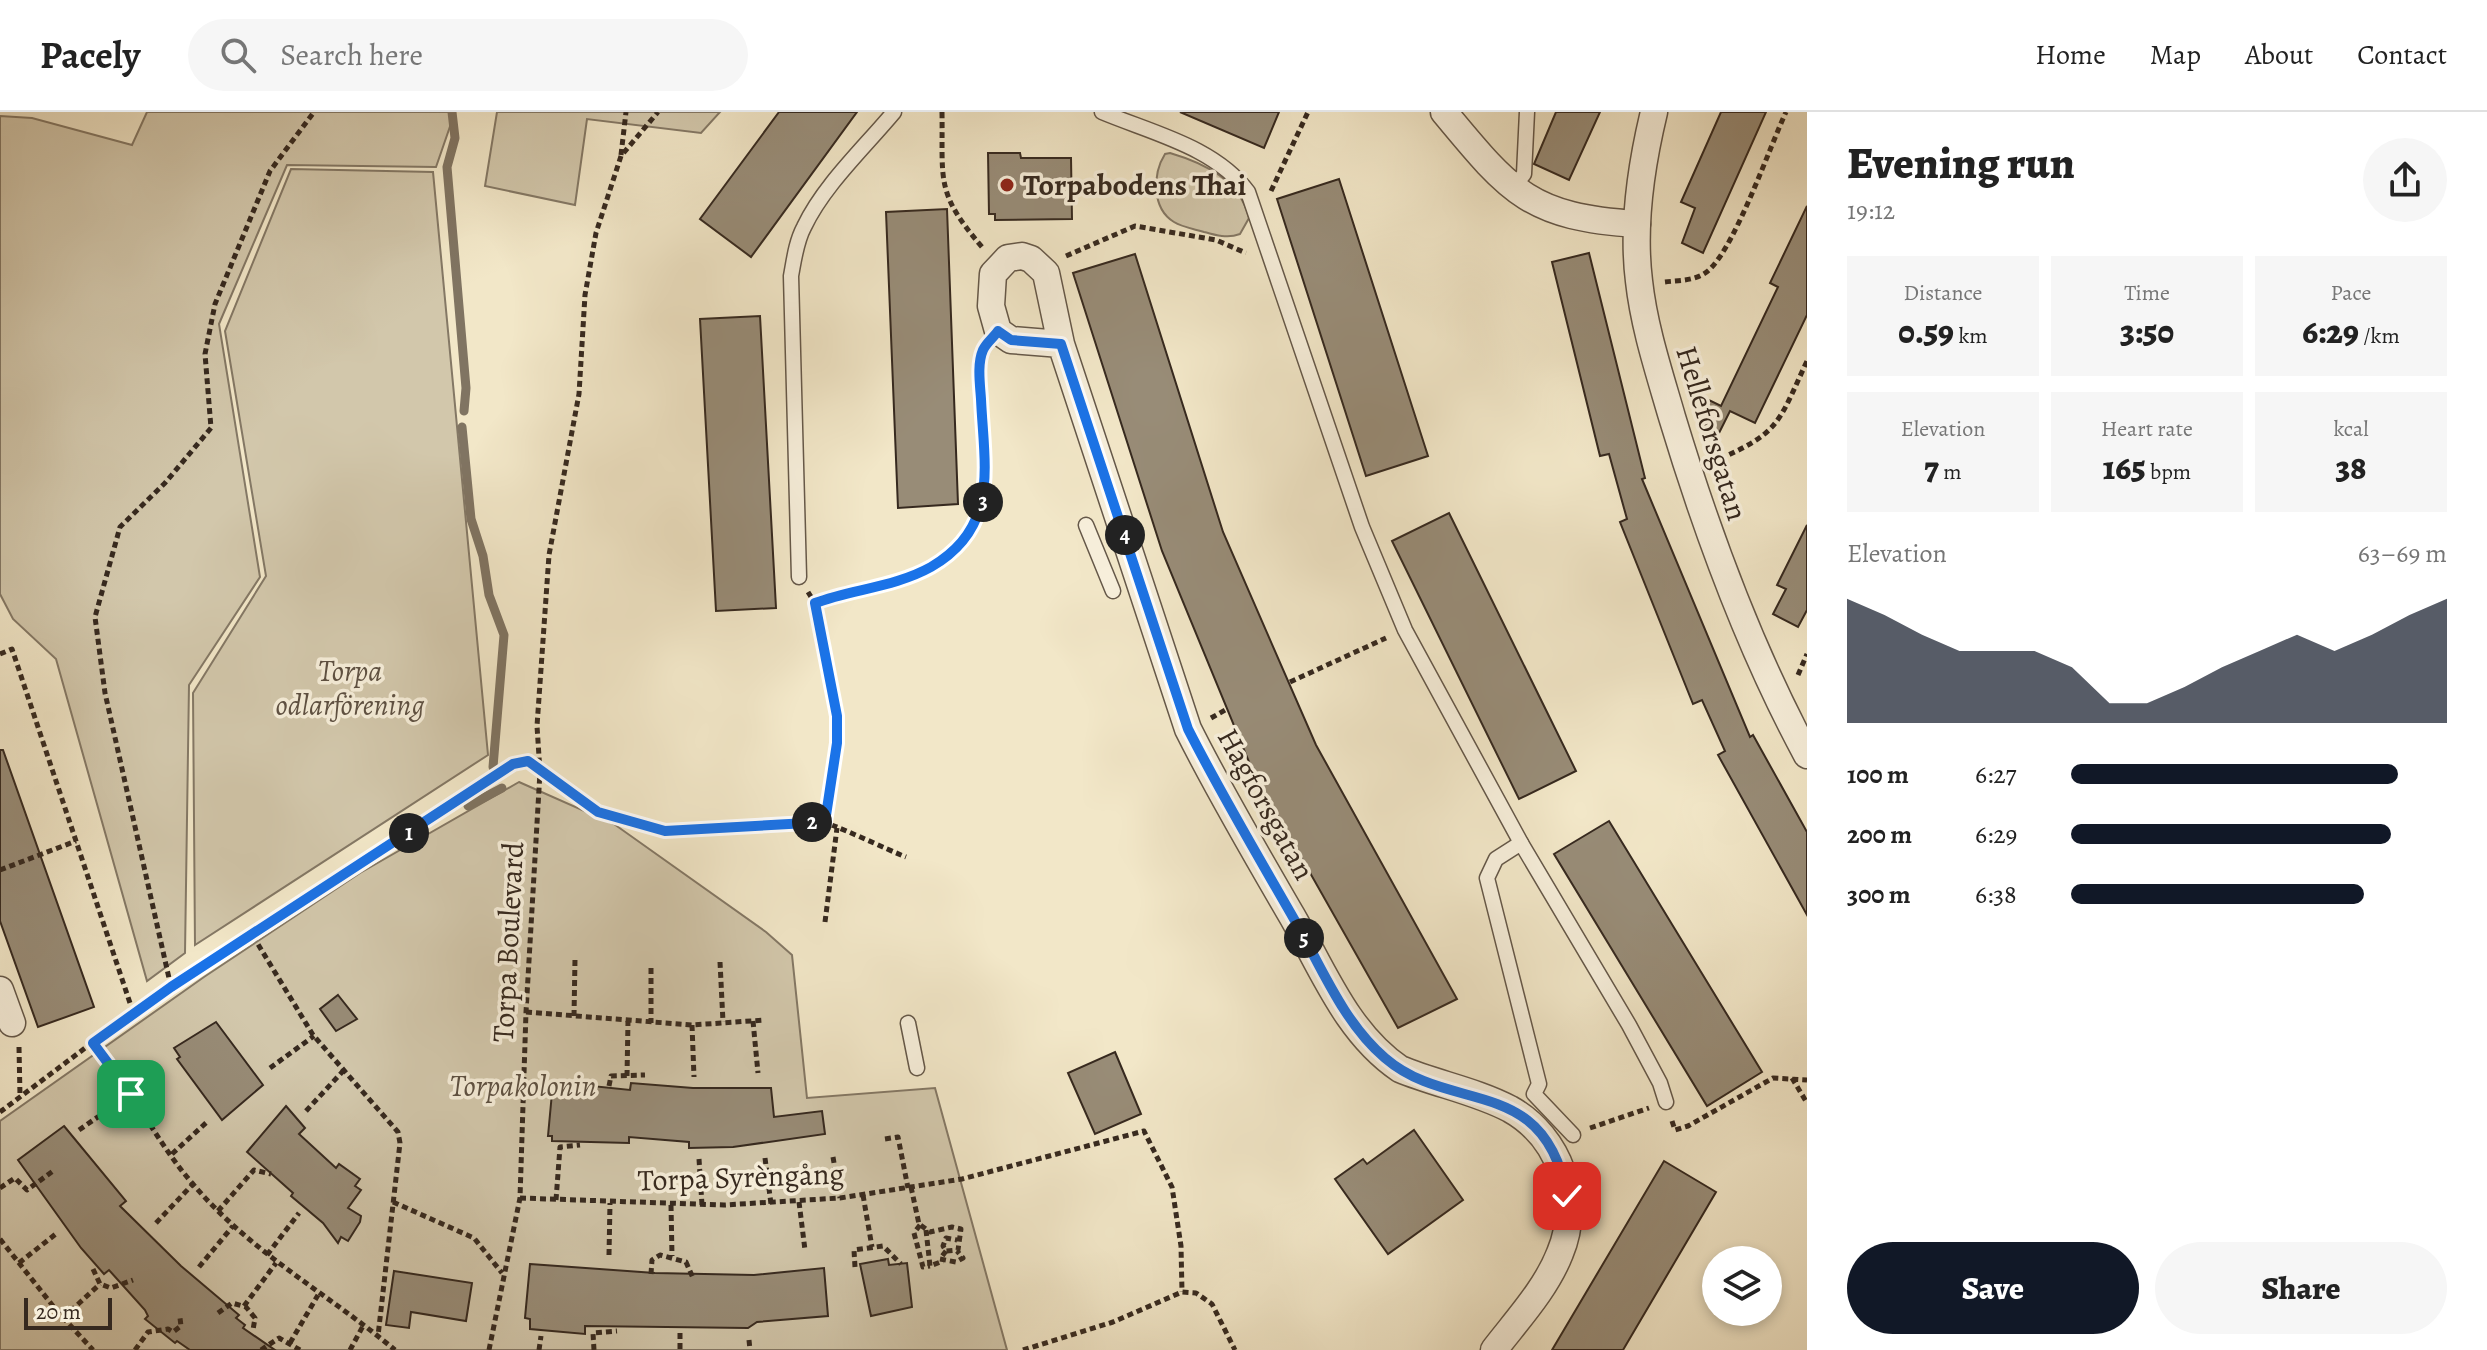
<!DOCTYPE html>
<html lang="en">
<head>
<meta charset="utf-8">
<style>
  body { margin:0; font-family:Alegreya,serif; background:#f6f6f6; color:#222; height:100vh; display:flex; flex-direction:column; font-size:30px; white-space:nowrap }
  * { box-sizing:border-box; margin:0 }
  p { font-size:26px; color:#767676 }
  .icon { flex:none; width:44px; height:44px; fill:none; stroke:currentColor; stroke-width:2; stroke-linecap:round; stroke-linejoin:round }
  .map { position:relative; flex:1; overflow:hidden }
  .panel { display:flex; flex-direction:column; background:#fff; width:680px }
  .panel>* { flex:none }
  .tools { position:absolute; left:1702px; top:1134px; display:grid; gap:16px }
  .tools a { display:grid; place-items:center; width:80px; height:80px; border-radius:50%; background:#fff; box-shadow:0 4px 12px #0003; font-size:40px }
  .scale { position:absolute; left:24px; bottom:20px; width:88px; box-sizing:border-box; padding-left:8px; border:4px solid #36291f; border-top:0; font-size:22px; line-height:28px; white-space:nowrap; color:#36291f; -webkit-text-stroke:6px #f7efdb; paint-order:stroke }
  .pin { position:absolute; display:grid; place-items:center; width:68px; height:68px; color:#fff; margin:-34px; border-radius:16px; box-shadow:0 4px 12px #0006 }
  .km { position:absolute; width:40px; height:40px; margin:-20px; border-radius:50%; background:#222; color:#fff; font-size:22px; line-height:40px; text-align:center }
  .round { display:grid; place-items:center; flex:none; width:84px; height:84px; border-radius:42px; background:#f6f6f6 }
  .overview { display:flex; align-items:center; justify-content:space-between; height:136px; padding:0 40px }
  h1 { font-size:44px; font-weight:800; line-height:60px }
  .stats { display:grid; grid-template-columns:repeat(3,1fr); gap:12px; height:136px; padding:8px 40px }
  .stats div { display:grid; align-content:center; border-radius:0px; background:#f6f6f6; text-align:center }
  .stats b { font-size:34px; font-weight:800 }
  .stats small { font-size:22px; font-weight:400 }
  .stats p { font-size:22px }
  .chart { height:224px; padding:16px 40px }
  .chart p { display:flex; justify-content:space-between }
  .chart svg { width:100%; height:144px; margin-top:8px; fill:#111827; opacity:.7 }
  .cta { display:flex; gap:16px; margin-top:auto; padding:16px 40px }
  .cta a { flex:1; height:92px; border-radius:48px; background:#111827; color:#fff; font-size:32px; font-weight:800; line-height:92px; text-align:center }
  .cta a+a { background:#f6f6f6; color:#222 }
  ul { padding:0 40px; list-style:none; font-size:26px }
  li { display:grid; grid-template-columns:128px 96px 1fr; align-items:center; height:60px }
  li i { height:20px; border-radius:10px; background:#111827 }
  header { display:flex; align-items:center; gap:48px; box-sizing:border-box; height:112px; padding:0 40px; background:#fff; border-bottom:2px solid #e0e0e0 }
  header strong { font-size:38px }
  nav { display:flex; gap:44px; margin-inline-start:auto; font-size:28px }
  .search { width:560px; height:72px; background:#f6f6f6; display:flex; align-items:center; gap:20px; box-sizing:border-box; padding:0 28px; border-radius:44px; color:#767676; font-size:30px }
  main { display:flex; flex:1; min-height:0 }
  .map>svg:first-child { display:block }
  .green { fill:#d2c7ab; stroke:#847865; stroke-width:2 }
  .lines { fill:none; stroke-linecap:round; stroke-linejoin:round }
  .stream { stroke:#807462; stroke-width:9 }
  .building { fill:#988c77; stroke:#36291f; stroke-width:2 }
  .lane-casing { stroke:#655849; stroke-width:17 }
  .street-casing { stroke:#655849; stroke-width:29 }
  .path { stroke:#36291f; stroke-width:5; stroke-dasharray:6 4; stroke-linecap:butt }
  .lane { stroke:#f7efdb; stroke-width:14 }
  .street { stroke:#f7efdb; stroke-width:26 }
  .route-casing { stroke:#fff; stroke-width:16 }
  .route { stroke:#1a73e8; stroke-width:10 }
  .poi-dot { fill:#8f2418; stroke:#f7efdb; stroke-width:3 }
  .labels { text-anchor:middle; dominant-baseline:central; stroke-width:7; stroke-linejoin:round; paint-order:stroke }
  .poi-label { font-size:30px; font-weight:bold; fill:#36291f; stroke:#f7efdb; text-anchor:start }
  .street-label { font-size:30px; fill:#36291f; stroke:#f7efdb }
  .park-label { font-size:30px; font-style:italic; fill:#5d5042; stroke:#f7efdb }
</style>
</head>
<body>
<header>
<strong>Pacely</strong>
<div class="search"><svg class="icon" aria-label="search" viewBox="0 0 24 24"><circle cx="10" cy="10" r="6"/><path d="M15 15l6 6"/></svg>Search here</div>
<nav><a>Home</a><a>Map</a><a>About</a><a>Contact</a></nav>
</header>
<main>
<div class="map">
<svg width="1807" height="1238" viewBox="0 0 1807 1238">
  <rect width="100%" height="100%" fill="#f2e7c8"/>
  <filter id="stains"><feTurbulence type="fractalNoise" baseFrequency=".0025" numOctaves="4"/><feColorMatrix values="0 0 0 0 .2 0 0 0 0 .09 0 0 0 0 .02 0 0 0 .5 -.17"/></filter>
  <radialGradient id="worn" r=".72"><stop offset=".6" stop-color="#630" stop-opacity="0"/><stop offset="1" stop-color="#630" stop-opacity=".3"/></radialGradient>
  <g class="green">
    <polygon points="147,0 455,0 436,55 287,53 219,212 260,465 189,573 185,841 147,869 56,547 13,507 0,482 0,4 32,6 132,33"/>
    <polygon points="497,0 720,0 701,21 587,7 575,93 485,74"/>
    <path d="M 1170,41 C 1204,51 1240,68 1249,106 L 1240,122 C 1227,127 1217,123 1204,120 C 1194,117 1182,115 1174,110 C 1151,96 1153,61 1165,42 Z"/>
    <polygon points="291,57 433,60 488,643 195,833 193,581 266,464 225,219"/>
    <polygon points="519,670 614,712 766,820 792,843 807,986 935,976 1007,1238 0,1238 0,1009 204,865 360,761"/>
  </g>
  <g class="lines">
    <g class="stream">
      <polyline points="452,0 455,26 447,55 466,276 464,299"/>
      <polyline points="462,315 471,407 483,444 489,483 504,523 493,655"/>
      <polyline points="468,694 502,676"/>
    </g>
  </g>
  <g class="building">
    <polygon points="779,0 857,0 751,145 700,107"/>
    <polygon points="1180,0 1279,0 1264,36"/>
    <polygon points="1556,0 1600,0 1569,68 1534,52"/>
    <polygon points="1721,0 1766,0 1703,141 1682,131 1695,96 1681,90"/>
    <polygon points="988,41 1020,41 1021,46 1071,46 1072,107 995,108 995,102 989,102"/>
    <polygon points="1339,67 1428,344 1366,364 1277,87"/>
    <polygon points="1807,94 1807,203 1755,311 1730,299 1719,321 1698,309 1709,288 1721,294 1778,175 1770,171"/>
    <polygon points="947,97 958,392 898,396 886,100"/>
    <polygon points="1589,141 1645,366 1642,367 1750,625 1753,623 1807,720 1807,803 1718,643 1725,639 1702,588 1693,592 1620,410 1627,407 1609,342 1600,344 1552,150"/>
    <polygon points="1135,142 1223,420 1316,633 1457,887 1398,916 1254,662 1162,439 1073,161"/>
    <polygon points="760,204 776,496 716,499 700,207"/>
    <polygon points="1449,401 1576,659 1519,687 1392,429"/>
    <polygon points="1807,413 1807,498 1798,515 1773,502 1786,477 1777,473"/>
    <polygon points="0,638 3,638 94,895 38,915 0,809"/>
    <polygon points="1609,709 1762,960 1707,994 1554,742"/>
    <polygon points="338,883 357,907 336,919 320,897"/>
    <polygon points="216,910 263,973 222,1008 177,947 180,945 174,936"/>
    <polygon points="1115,940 1141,1002 1095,1022 1068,961"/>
    <polygon points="553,970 630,978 631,971 693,976 771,976 774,1005 822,999 825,1022 733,1035 689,1036 689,1030 629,1025 629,1031 552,1029 552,1024 548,1024"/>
    <polygon points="286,994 305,1016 299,1022 336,1056 339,1052 360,1067 355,1074 361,1078 348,1096 361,1104 360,1110 348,1129 341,1125 338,1131 323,1111 291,1084 293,1081 247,1040"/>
    <polygon points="64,1014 126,1089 120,1094 181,1154 239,1203 236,1206 245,1213 243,1216 275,1238 190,1238 177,1229 175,1231 145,1207 148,1204 145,1198 109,1158 104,1162 81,1136 18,1048"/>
    <polygon points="1414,1018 1463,1088 1388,1142 1335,1067 1363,1047 1367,1052"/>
    <polygon points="1664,1049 1716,1080 1623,1238 1552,1238"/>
    <polygon points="888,1147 889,1153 907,1151 912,1195 871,1204 860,1152"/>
    <polygon points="530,1152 655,1161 754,1163 824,1156 828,1204 757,1210 748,1216 585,1214 585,1222 530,1217 530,1207 525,1206"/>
    <polygon points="394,1159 472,1171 466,1209 411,1200 409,1216 386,1213"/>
  </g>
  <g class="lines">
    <g class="lane-casing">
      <g id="lane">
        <path d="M 1102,0 C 1152,21 1215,35 1248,80 L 1362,415 L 1405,518 L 1521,731"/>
        <polyline points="1513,76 1524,62 1527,0"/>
        <polyline points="1086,413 1113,479"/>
        <path d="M 799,465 L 791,164 C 794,148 796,130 804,115 C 824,73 864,36 894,0"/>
        <polyline points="908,911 917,956"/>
        <polyline points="1573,1023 1534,982 1539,972 1487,766 1496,747 1521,731 1629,913 1660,971 1666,990"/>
      </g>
    </g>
    <g class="street-casing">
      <g id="street">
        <path d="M 1444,0 C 1511,81 1530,105 1637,112"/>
        <path d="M 1654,0 C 1641,54 1632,113 1639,169 C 1644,215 1659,260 1672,305 C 1707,421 1749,536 1807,643"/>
        <path d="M 1061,232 L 1011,228 L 998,219 L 991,194 L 993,162 L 1008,146 L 1022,144 L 1031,147 L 1046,161 L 1061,232 L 1188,617 C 1220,681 1256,742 1292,804 C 1323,858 1347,921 1400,957 C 1436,972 1476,979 1510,997 C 1560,1025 1582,1089 1560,1141 C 1546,1177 1517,1208 1494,1238"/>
        <polyline points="0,878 12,911"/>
      </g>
    </g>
    <g class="path">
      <path d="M 942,0 C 943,69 935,80 982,135"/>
      <polyline points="621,43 626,0"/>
      <polyline points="1271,79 1308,0"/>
      <polyline points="1066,144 1135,114 1216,128 1246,141"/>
      <path d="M 1665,170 C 1681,168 1699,169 1711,156 C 1737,129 1769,37 1786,0"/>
      <path d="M 1711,351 C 1780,320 1776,316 1807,249"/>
      <path d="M 808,480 L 815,491 C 827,571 849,628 825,710"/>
      <path d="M 815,491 C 879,469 987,462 985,369 C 985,326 977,283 983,240"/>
      <polyline points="0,542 12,537 133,900"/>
      <polyline points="1798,563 1807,542"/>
      <polyline points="1290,570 1386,526"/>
      <polyline points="1211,606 1227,597"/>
      <polyline points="0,758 76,729"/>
      <polyline points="825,810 837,716"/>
      <polyline points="253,824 313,923 398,1020 400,1031 378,1224"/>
      <polyline points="720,850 723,910"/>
      <polyline points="651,856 651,911"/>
      <polyline points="171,875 105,581 95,505 120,415 165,371 211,316 205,242 215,192 270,59 314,0"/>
      <polyline points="526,900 692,913 765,908"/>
      <polyline points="574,904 575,847"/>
      <polyline points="753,909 758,961"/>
      <polyline points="692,913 694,965"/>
      <path d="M 93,931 C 131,975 155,1028 192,1071 C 250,1140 327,1181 395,1238"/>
      <polyline points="19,935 20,984"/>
      <polyline points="270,956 314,924"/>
      <polyline points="627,964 628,909"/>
      <polyline points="1792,966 1807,991"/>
      <polyline points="609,974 611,964 645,963"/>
      <polyline points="306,999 344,958"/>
      <path d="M 0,1000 L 133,900 L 513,652 L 528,649 C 564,683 616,719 668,719 C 719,720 770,708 821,710 C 830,710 890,739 906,745"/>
      <polyline points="1672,1009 1675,1018 1688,1014 1773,966 1807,968"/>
      <polyline points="1590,1016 1649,996"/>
      <polyline points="79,1018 131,982"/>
      <polyline points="885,1027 898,1025 908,1076"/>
      <polyline points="172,1042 207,1010"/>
      <polyline points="833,1045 840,1086"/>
      <polyline points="765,1046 771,1092"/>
      <polyline points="699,1047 702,1093"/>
      <polyline points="911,1075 919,1112 930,1120 952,1115 961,1117 958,1138 946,1139 943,1134 946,1126 957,1128"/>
      <polyline points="0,1076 15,1066 27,1078 53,1059"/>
      <polyline points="863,1083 872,1135"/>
      <polyline points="520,1086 724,1093 840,1086 962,1067 1144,1019 1172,1075 1181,1134 1182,1180"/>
      <polyline points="556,1088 560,1035 580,1033"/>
      <polyline points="393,1090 474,1126 502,1161"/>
      <polyline points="799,1090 805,1138"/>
      <polyline points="671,1093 672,1144"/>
      <polyline points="218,1099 254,1058 271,1062"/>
      <polyline points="156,1111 193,1072"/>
      <polyline points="920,1113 914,1121 923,1155 930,1154"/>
      <polyline points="926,1118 930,1154 943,1149"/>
      <polyline points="0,1127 57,1199 93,1238"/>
      <polyline points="946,1139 940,1147 956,1150 963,1146 957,1139"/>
      <polyline points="267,1143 299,1101"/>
      <polyline points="609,1143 610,1091"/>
      <polyline points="19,1151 57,1121"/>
      <polyline points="199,1155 233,1114"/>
      <polyline points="855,1155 854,1138 883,1134 901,1152"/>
      <polyline points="93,1157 100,1172 111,1176 133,1168"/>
      <polyline points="651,1162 652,1148 660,1143 686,1150 693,1166"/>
      <polyline points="244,1194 276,1151"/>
      <polyline points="218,1201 232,1191 246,1195 255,1206 253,1218"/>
      <polyline points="63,1206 100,1172"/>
      <polyline points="680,1221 680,1238"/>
      <polyline points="749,1228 750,1238"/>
      <polyline points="290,1231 318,1183"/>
      <polyline points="135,1238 148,1220 168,1217 173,1220 181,1214 180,1206"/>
      <polyline points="261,1238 279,1226 300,1238"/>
      <polyline points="350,1238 363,1214"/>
      <polyline points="489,1238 520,1086 526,900 540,660 537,614 549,443 579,282 585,183 596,121 621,44 658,0"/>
      <polyline points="539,1238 541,1224"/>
      <polyline points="594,1238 593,1221 617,1219"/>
      <polyline points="1023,1238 1113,1210 1182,1180 1196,1181 1212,1192 1235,1238"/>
    </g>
    <use href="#lane" class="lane"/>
    <use href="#street" class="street"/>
  </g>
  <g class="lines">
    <g class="route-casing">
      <path id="route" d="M 131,982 L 93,931 L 171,875 L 513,652 L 528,649 L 598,700 L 665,719 L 825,710 L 837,631 L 837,604 L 815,491 C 853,477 895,475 931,455 C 1000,415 984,354 981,287 C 980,272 977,252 983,238 C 986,231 994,225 998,219 L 1011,228 L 1061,232 L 1188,617 C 1222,684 1261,749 1298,814 C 1323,859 1345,912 1385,946 C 1451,1003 1545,961 1567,1084"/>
    </g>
    <use href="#route" class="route"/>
  </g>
  <circle class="poi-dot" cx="1007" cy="73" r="8"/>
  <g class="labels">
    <g class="poi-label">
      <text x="1023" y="73">Torpabodens Thai</text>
    </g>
    <g class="street-label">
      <text transform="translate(1712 321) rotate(73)">Helleforsgatan</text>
      <text transform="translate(1266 692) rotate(61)">Hagforsgatan</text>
      <text transform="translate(508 830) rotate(-87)">Torpa Boulevard</text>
      <text transform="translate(741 1065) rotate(-2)">Torpa Syrèngång</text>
    </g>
    <g class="park-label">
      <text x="350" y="559">Torpa<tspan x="350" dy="34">odlarförening</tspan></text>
      <text x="523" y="974">Torpakolonin</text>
    </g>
  </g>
  <rect width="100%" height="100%" filter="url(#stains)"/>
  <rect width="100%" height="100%" fill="url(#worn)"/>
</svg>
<div class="tools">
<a><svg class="icon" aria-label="layers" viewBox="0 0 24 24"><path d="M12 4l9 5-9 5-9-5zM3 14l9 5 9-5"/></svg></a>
</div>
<div class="scale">20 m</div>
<div class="pin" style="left:131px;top:982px;background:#1e9e55"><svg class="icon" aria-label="arrive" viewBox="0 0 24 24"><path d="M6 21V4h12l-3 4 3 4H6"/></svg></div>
<div class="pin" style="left:1567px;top:1084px;background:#d93025"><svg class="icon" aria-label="check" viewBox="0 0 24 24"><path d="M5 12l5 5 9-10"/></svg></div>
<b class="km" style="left:409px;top:721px">1</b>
<b class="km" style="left:812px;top:710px">2</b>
<b class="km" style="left:983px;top:390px">3</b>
<b class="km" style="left:1125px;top:423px">4</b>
<b class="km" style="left:1304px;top:826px">5</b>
</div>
<section class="panel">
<div class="overview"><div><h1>Evening run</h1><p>19:12</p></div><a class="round"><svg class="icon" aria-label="share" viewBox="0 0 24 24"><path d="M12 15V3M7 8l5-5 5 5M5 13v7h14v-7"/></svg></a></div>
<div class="stats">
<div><p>Distance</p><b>0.59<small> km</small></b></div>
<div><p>Time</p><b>3:50</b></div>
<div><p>Pace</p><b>6:29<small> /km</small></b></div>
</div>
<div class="stats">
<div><p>Elevation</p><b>7<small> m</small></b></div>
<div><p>Heart rate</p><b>165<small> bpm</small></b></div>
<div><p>kcal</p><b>38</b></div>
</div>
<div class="chart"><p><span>Elevation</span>63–69 m</p>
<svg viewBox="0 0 160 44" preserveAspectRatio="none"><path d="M0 44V6L10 11L20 17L30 22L40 22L50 22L60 27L70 38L80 38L90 33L100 27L110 22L120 17L130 22L140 17L150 11L160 6V44z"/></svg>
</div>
<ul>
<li><b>100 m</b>6:27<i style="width:87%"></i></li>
<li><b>200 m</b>6:29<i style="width:85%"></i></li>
<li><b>300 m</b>6:38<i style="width:78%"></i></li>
</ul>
<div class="cta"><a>Save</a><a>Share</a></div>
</section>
</main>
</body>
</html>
